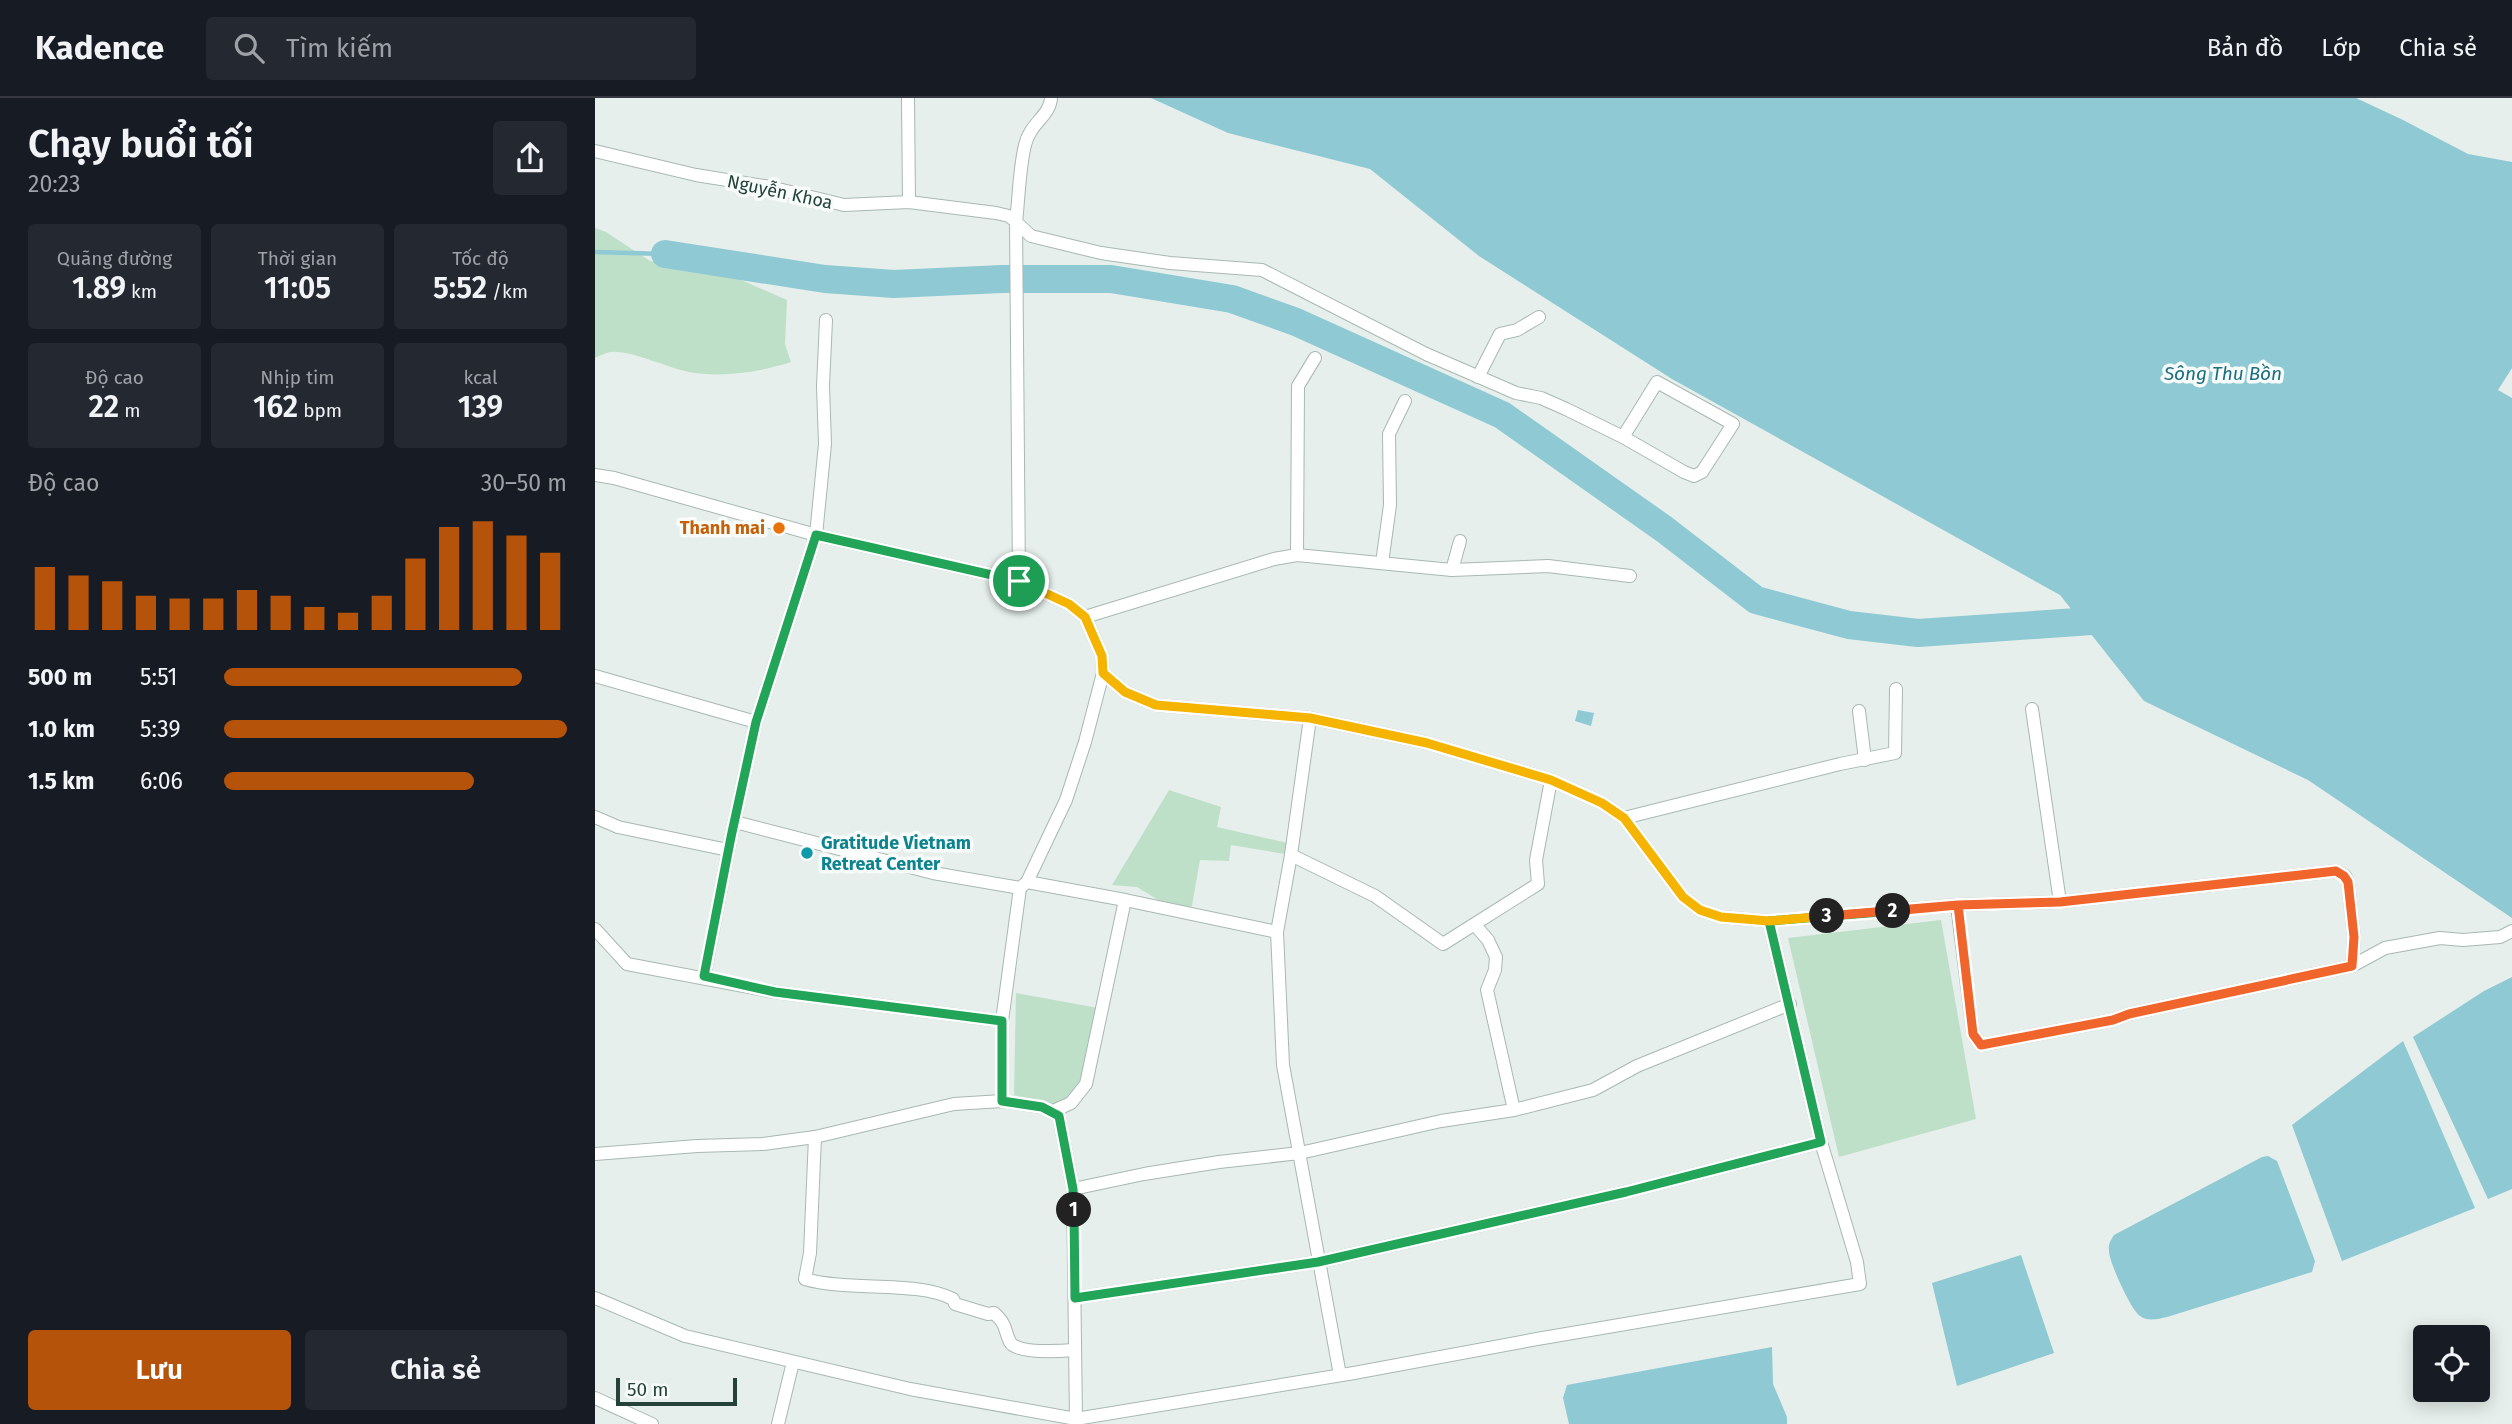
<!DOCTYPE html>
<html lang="vi">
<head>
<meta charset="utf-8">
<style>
  body { margin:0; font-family:"Fira Sans",sans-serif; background:#242831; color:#f1f3f6; height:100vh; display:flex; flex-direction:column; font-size:26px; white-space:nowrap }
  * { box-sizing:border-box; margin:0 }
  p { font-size:23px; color:#9ea1a6 }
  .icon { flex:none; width:38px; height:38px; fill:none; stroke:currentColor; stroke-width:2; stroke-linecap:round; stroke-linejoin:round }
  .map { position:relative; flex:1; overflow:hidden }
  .panel { display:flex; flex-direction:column; background:#171b24; width:595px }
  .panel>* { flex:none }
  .fabs { position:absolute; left:1818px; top:1227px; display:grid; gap:14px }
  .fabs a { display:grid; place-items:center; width:77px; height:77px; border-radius:7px; background:#171b24; box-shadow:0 4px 18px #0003; font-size:35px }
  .scale { position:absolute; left:21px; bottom:18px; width:121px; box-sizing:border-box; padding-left:7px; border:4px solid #24423a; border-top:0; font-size:19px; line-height:24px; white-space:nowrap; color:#24423a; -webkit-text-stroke:5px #f7fbf9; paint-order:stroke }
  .pin { position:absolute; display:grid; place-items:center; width:60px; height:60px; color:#fff; margin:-30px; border:4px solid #fff; border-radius:50%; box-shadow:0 2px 7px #0007 }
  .km { position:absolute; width:35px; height:35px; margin:-18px; border-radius:50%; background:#222; color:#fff; font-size:19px; line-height:35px; text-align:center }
  .round { display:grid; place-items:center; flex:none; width:74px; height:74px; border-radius:7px; background:#242831 }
  .headline { display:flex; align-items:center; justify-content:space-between; height:119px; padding:0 28px }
  h1 { font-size:38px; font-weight:600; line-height:52px }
  .stats { display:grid; grid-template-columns:repeat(3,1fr); gap:10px; height:119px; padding:7px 28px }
  .stats div { display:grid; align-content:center; border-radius:7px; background:#242831; text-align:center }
  .stats b { font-size:30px; font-weight:600 }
  .stats small { font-size:19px; font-weight:400 }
  .stats p { font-size:19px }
  .chart { height:196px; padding:14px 28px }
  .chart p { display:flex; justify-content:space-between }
  .chart svg { width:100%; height:126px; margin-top:7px; stroke:#b45309; stroke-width:6 }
  .cta { display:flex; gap:14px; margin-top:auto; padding:14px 28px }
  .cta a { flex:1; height:80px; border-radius:7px; background:#b45309; color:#fff; font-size:28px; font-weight:600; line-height:80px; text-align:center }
  .cta a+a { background:#242831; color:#f1f3f6 }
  ul { padding:0 28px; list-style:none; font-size:23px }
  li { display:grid; grid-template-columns:112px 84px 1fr; align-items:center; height:52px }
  li i { height:18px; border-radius:9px; background:#b45309 }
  header { display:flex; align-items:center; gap:42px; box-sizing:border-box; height:98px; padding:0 35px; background:#171b24; border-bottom:2px solid #363941 }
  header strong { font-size:33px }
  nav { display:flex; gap:38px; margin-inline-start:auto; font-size:24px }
  .search { width:490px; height:63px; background:#242831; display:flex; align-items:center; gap:18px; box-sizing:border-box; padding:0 24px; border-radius:7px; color:#9ea1a6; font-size:26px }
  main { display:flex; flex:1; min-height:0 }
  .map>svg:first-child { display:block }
  .green { fill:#bfe0c8 }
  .water { fill:#8ec9d4 }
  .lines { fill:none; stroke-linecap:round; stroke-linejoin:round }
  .stream { stroke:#8ec9d4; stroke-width:4.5 }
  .river { stroke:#8ec9d4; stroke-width:28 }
  .street-casing { stroke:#a8b8b2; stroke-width:14 }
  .street { stroke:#fff; stroke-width:12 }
  .split-1-casing { stroke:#fff; stroke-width:14 }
  .split-2-casing { stroke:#fff; stroke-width:14 }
  .split-3-casing { stroke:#fff; stroke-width:14 }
  .split-4-casing { stroke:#fff; stroke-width:14 }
  .split-1 { stroke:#22a559; stroke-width:9 }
  .split-2 { stroke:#22a559; stroke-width:9 }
  .split-3 { stroke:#f0652b; stroke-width:9 }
  .split-4 { stroke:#f5b400; stroke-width:9 }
  .food-dot { fill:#e8710a; stroke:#f7fbf9; stroke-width:2.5 }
  .culture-dot { fill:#0f9aa8; stroke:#f7fbf9; stroke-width:2.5 }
  .labels { text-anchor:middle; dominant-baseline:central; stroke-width:7; stroke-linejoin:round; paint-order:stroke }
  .street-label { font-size:18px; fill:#24423a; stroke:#f7fbf9 }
  .food-label { font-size:18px; font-weight:bold; fill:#c56008; stroke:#f7fbf9; text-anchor:end }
  .culture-label { font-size:18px; font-weight:bold; fill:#0d838f; stroke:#f7fbf9; text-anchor:start }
  .water-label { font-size:19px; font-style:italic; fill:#1c6f80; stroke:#f7fbf9 }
</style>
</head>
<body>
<header>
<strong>Kadence</strong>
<div class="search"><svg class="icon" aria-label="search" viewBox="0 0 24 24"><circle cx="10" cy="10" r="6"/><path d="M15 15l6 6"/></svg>Tìm kiếm</div>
<nav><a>Bản đồ</a><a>Lớp</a><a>Chia sẻ</a></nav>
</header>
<main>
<section class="panel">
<div class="headline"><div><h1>Chạy buổi tối</h1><p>20:23</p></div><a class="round"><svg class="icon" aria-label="share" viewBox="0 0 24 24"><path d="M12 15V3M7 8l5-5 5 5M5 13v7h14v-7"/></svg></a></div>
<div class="stats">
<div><p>Quãng đường</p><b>1.89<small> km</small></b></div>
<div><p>Thời gian</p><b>11:05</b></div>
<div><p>Tốc độ</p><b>5:52<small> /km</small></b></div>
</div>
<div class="stats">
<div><p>Độ cao</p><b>22<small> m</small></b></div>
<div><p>Nhịp tim</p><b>162<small> bpm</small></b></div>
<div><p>kcal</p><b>139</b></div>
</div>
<div class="chart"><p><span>Độ cao</span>30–50 m</p>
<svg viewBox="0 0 160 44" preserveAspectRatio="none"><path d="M5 44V22M15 44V25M25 44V27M35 44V32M45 44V33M55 44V33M65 44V30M75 44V32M85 44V36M95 44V38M105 44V32M115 44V19M125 44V8M135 44V6M145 44V11M155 44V17"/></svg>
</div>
<ul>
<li><b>500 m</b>5:51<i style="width:87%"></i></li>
<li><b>1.0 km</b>5:39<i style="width:100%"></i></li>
<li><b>1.5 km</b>6:06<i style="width:73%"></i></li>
</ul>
<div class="cta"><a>Lưu</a><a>Chia sẻ</a></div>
</section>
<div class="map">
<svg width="1917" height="1326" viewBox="0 0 1917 1326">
  <rect width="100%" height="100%" fill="#e6efeb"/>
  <g class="green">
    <path d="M 0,130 L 11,134 L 55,163 L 128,174 L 192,202 L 190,246 L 196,264 C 165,274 126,280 94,274 C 72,270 37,252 15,254 C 11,255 4,258 0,260 Z"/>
    <polygon points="574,692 626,709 622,729 693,745 696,757 636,747 634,763 605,762 597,808 581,813 542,789 517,787"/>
    <polygon points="1346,822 1381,1021 1244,1059 1193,840"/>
    <polygon points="421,895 503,910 491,986 464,1011 419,997"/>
  </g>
  <g class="water">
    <polygon points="556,0 1761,0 1808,22 1873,56 1917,64 1917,270 1903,292 1917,300 1917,820 1713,682 1549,603 1465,497 1077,281 884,158 775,71 633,35"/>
    <polygon points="983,612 999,615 996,628 980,623"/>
    <polygon points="1917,879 1917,1091 1893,1101 1818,939 1889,893"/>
    <polygon points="1808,943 1880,1110 1747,1163 1697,1027"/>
    <path d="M 1673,1058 L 1682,1063 L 1720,1163 L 1717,1174 L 1572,1219 C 1563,1221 1553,1224 1545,1218 C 1536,1212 1514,1164 1514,1153 C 1513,1146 1516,1142 1519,1137 L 1667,1059 Z"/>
    <polygon points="1426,1157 1459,1255 1362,1288 1337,1185"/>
    <polygon points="1177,1249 1178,1286 1192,1319 1192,1326 974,1326 968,1300 972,1287"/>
  </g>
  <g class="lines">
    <polyline class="stream" points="0,154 70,156"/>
    <polyline class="river" points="70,156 230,181 299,186 407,181 516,181 637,201 701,224 907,317 1069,431 1161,502 1254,527 1323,535 1511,522 1525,518"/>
    <g class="street-casing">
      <g id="street">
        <polyline points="313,0 314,104"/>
        <path d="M 456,0 C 455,18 435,25 430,47 C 424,72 424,99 421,124 L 436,138 L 506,155 L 575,165 L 667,172 L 831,256 L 921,295 L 946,300 L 971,311 L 1028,339 L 1089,374 L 1099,378 L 1107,374 L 1138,326 L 1062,284 L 1028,339"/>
        <polyline points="0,53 101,77 175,89 249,107 314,104 401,115 414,118 421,124 424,483"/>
        <polyline points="883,279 905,236 922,232 944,219"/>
        <polyline points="0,377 19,380 221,437 424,483 474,506 490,519 507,558 508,575 530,594 561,607 715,620 832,645 956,682 1007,705 1029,720 1088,799 1105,812 1126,819 1174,823 1362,807 1465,804 1741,773 1750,778 1753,784 1759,839 1757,868"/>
        <polyline points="702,457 703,288 720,260"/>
        <polyline points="787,465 795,407 794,336 810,303"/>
        <polyline points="857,472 865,443"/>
        <polyline points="490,519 679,461 702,457 857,472 953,468 1035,478"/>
        <polyline points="0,578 161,624"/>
        <polyline points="1437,611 1465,804"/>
        <polyline points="1264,613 1270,662"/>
        <polyline points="715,620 696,757 682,834 688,967 745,1277"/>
        <polyline points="0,719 23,729 133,752"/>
        <polyline points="1029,720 1245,666 1300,655 1301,591"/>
        <polyline points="140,724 338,775 425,790 432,784 530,802 682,834"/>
        <polyline points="696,757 780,798 848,846 943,786 941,762 956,682"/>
        <polyline points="432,784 471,702 490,644 508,575"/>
        <polyline points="1362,807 1378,936 1386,947 1518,922 1534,916 1757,868 1790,850 1845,840 1868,842 1905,839 1917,833"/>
        <polyline points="880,827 893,842 901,859 900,872 892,892 919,1012"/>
        <polyline points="0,831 32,866 180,894 407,923"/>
        <polyline points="109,879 136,739 161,624 221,437 230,346 228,288 231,222"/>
        <polyline points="407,1003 407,923 425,790"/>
        <polyline points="456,1014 476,1005 491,986 530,802"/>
        <path d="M 220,1039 L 215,1155 L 210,1181 C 254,1194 321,1182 358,1201 L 360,1206 L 393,1216 L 399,1215 C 413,1228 408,1230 415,1244 C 421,1256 467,1253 479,1252"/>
        <polyline points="0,1056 102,1048 168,1046 220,1039 359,1006 407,1003 447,1009 464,1018 478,1091 481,1321"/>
        <polyline points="478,1091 549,1076 624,1064 705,1055 846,1023 919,1012 998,992 1042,968 1195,906"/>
        <polyline points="0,1200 90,1238 315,1291 481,1321 759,1275 942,1241 1265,1186 1262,1164 1226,1044 1174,823"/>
        <polyline points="480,1200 723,1164 1031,1094 1226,1044"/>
        <polyline points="0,1300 57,1326"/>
        <polyline points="183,1326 198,1264"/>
      </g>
    </g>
    <use href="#street" class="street"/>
  </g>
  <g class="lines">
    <g class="split-1-casing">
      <polyline id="split-1" points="424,483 221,437 161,624 136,739 109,878 180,894 407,923 407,1003 447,1009 464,1018 478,1091 479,1112"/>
    </g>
    <g class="split-2-casing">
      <polyline id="split-2" points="479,1112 480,1200 723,1164 1031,1094 1226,1044 1174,823 1298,813"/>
    </g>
    <g class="split-3-casing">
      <polyline id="split-3" points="1232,818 1363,807 1465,804 1741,773 1749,778 1753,784 1759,839 1757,868 1534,916 1518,922 1386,947 1378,936 1363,807 1298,813"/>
    </g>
    <g class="split-4-casing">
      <polyline id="split-4" points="424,483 474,506 490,519 507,558 508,575 530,594 561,607 715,620 832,645 956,682 1007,705 1029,720 1088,799 1105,812 1126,819 1174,823 1232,818"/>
    </g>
    <use href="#split-1" class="split-1"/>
    <use href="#split-2" class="split-2"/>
    <use href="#split-3" class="split-3"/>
    <use href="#split-4" class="split-4"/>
  </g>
  <circle class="food-dot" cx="184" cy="430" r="7"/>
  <circle class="culture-dot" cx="212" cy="755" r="7"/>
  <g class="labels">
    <g class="street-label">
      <text transform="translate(185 94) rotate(12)">Nguyễn Khoa</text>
    </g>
    <g class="food-label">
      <text x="170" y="430">Thanh mai</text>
    </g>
    <g class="culture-label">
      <text x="226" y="745">Gratitude Vietnam<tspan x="226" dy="21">Retreat Center</tspan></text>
    </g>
    <g class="water-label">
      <text x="1628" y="275">Sông Thu Bồn</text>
    </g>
  </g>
</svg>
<div class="fabs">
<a><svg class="icon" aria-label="locate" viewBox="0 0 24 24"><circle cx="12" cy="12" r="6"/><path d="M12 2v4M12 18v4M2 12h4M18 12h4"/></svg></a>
</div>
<div class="scale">50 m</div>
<div class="pin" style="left:424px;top:483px;background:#1e9e55"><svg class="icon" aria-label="arrive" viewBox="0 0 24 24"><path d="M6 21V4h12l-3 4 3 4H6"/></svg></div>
<b class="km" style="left:479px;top:1112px">1</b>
<b class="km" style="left:1298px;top:813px">2</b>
<b class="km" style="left:1232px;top:818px">3</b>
</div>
</main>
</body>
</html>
